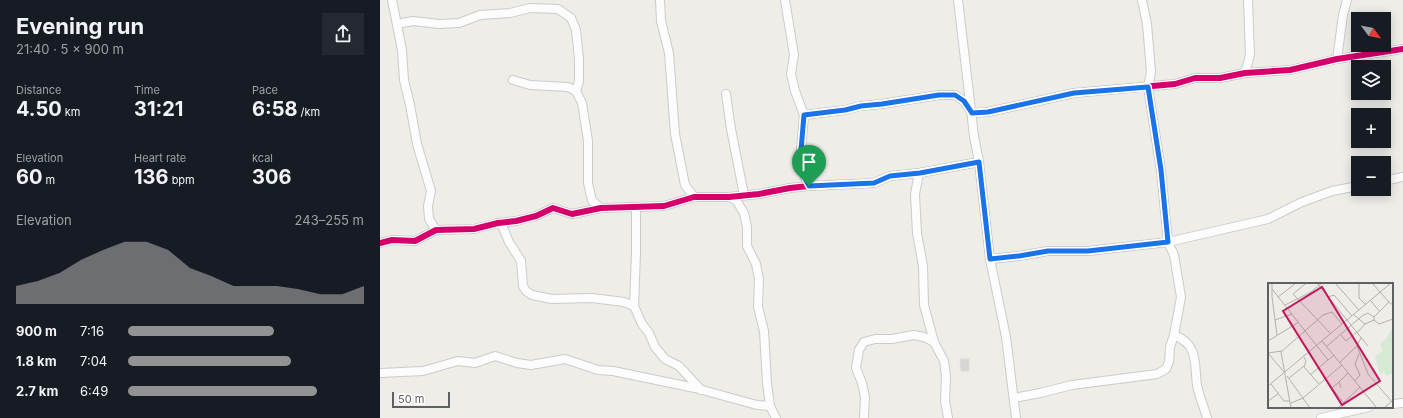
<!DOCTYPE html>
<html lang="en">
<head>
<meta charset="utf-8">
<style>
  body { margin:0; font-family:Inter,sans-serif; background:#242831; color:#f1f3f6; height:100vh; display:flex; flex-direction:column; font-size:15px; white-space:nowrap }
  * { box-sizing:border-box; margin:0 }
  p { font-size:13px; color:#9ea1a6 }
  .icon { flex:none; width:22px; height:22px; fill:none; stroke:currentColor; stroke-width:2; stroke-linecap:round; stroke-linejoin:round }
  .map { position:relative; flex:1; overflow:hidden }
  .sheet { display:flex; flex-direction:column; background:#171b24; width:380px }
  .sheet>* { flex:none }
  .needle { width:26px; rotate:122deg }
  .controls { position:absolute; left:971px; top:12px; display:grid; gap:8px }
  .controls a { display:grid; place-items:center; width:40px; height:40px; border-radius:0px; background:#171b24; box-shadow:0 2px 10px #0003; font-size:20px }
  .scale { position:absolute; left:12px; bottom:10px; width:58px; box-sizing:border-box; padding-left:4px; border:2px solid #5d6166; border-top:0; font-size:11px; line-height:14px; white-space:nowrap; color:#5d6166; -webkit-text-stroke:3px #fff; paint-order:stroke }
  .pin { position:absolute; display:grid; place-items:center; width:34px; height:34px; color:#fff; margin:-41px -17px; border-radius:50% 50% 50% 0; rotate:-45deg; box-shadow:0 0 4px #0007 }
  .pin .icon { rotate:45deg }
  .round { display:grid; place-items:center; flex:none; width:42px; height:42px; border-radius:0px; background:#242831 }
  .head { display:flex; align-items:center; justify-content:space-between; height:68px; padding:0 16px }
  h1 { font-size:22px; font-weight:700; line-height:30px }
  .figures { display:grid; grid-template-columns:repeat(3,1fr); gap:6px; height:68px; padding:4px 16px }
  .figures div { display:grid; align-content:center }
  .figures b { font-size:20px; font-weight:700 }
  .figures small { font-size:11px; font-weight:400 }
  .figures p { font-size:11px }
  .chart { height:112px; padding:8px 16px }
  .chart p { display:flex; justify-content:space-between }
  .chart svg { width:100%; height:72px; margin-top:4px; fill:#909294; opacity:.7 }
  ul { padding:0 16px; list-style:none; font-size:13px }
  li { display:grid; grid-template-columns:64px 48px 1fr; align-items:center; height:30px }
  li i { height:10px; border-radius:5px; background:#909294 }
  main { display:flex; flex:1; min-height:0 }
  .map>svg:first-child { display:block }
  .building { fill:#d7d6d3; stroke:#dddcd8 }
  .lines { fill:none; stroke-linecap:round; stroke-linejoin:round }
  .minor-casing { stroke:#cbcbca; stroke-width:10 }
  .minor { stroke:#fcfcfc; stroke-width:8 }
  .cycleway-casing { stroke:#fff; stroke-width:8 }
  .cycleway { stroke:#d6006c; stroke-width:6 }
  .route-casing { stroke:#fff; stroke-width:8 }
  .route { stroke:#1a73e8; stroke-width:5 }
  .inset-road { fill:none; stroke:#b0b1b0; stroke-width:1 }
  .view { fill:#c2185b; fill-opacity:0.15; stroke:#c2185b; stroke-width:2 }
  .inset-edge { fill:none; stroke:#5d6166; stroke-width:2 }
</style>
</head>
<body>
<main>
<section class="sheet">
<div class="head"><div><h1>Evening run</h1><p>21:40 · 5 × 900 m</p></div><a class="round"><svg class="icon" aria-label="share" viewBox="0 0 24 24"><path d="M12 15V3M7 8l5-5 5 5M5 13v7h14v-7"/></svg></a></div>
<div class="figures">
<div><p>Distance</p><b>4.50<small> km</small></b></div>
<div><p>Time</p><b>31:21</b></div>
<div><p>Pace</p><b>6:58<small> /km</small></b></div>
</div>
<div class="figures">
<div><p>Elevation</p><b>60<small> m</small></b></div>
<div><p>Heart rate</p><b>136<small> bpm</small></b></div>
<div><p>kcal</p><b>306</b></div>
</div>
<div class="chart"><p><span>Elevation</span>243–255 m</p>
<svg viewBox="0 0 160 44" preserveAspectRatio="none"><path d="M0 44V33L10 30L20 25L30 17L40 11L50 6L60 6L70 11L80 22L90 27L100 33L110 33L120 33L130 35L140 38L150 38L160 33V44z"/></svg>
</div>
<ul>
<li><b>900 m</b>7:16<i style="width:62%"></i></li>
<li><b>1.8 km</b>7:04<i style="width:69%"></i></li>
<li><b>2.7 km</b>6:49<i style="width:80%"></i></li>
</ul>
</section>
<div class="map">
<svg width="1023" height="418" viewBox="0 0 1023 418">
  <rect width="100%" height="100%" fill="#eeede8"/>
  <polygon class="building" points="580,359 589,359 589,371 581,371"/>
  <g class="lines">
    <g class="minor-casing">
      <g id="minor">
        <polyline points="12,0 22,50 24,80 30,105 37,144 51,191 48,206 49,219 56,230"/>
        <polyline points="280,0 281,21 289,53 295,134 305,185 314,197"/>
        <polyline points="405,0 414,55 411,74 415,91 424,115 420,162 425,177 429,186"/>
        <polyline points="578,0 594,136 599,162 610,259 626,337 636,418"/>
        <polyline points="17,24 33,21 59,24 79,23 100,15 130,13 150,8 178,9 191,18 196,30 199,59 199,81 196,91"/>
        <polyline points="957,59 963,15 967,0"/>
        <polyline points="865,73 870,55 868,0"/>
        <polyline points="133,80 150,85 188,87 196,91 202,103 208,141 208,183 212,201 221,208"/>
        <polyline points="346,94 351,129 364,195"/>
        <polyline points="424,115 465,110 481,106 502,104 559,95 575,95 584,101 592,113 608,112 694,93 795,84 815,78 840,78 865,73 910,70 957,59 1023,49"/>
        <polyline points="539,173 535,194 537,233 543,266 544,305 554,342 564,361 566,376 565,401 568,418"/>
        <polyline points="1004,181 1023,177"/>
        <polyline points="349,197 356,200 364,213 367,227 367,246 376,264 379,279 378,307 384,331 387,383 390,406 396,418"/>
        <polyline points="121,223 129,242 141,261 143,286 146,291 152,295 172,299 212,298 244,302 254,306 262,324 269,333 275,347 285,359 299,366 321,390"/>
        <polyline points="0,243 12,240 35,241 56,230 94,229 118,223 136,221 156,216 173,208 192,214 221,208 284,206 314,197 349,197 379,194 410,188 429,186 494,183 510,176 539,173 599,162"/>
        <polyline points="610,259 639,256 668,251 708,251 788,242 888,219 922,202 952,191 978,186"/>
        <polyline points="254,306 256,253 256,208"/>
        <path d="M 794,335 C 819,345 814,363 817,385 C 819,396 824,407 827,418"/>
        <polyline points="0,373 43,371 78,361 95,363 115,356 137,363 151,365 185,359 218,370 233,371 315,388 377,405 390,406"/>
        <polyline points="634,398 660,393 692,385 777,374 786,369 789,362 790,347 794,335 801,297 794,255 788,242 781,171 768,87 771,72 767,24 762,0"/>
        <polyline points="1012,404 1023,403"/>
        <polyline points="484,418 485,397 482,383 476,368 479,350 484,342 495,339 512,339 534,335 544,337 554,342"/>
        <polyline points="941,418 989,407"/>
      </g>
    </g>
    <use href="#minor" class="minor"/>
    <g class="cycleway-casing">
      <g id="cycleway">
        <polyline points="424,115 465,110 481,106 502,104 559,95 575,95 584,101 592,113 608,112 694,93 795,84 815,78 840,78 865,73 910,70 957,59 1023,49"/>
        <polyline points="0,243 12,240 35,241 56,230 94,229 118,223 136,221 156,216 173,208 192,214 221,208 284,206 314,197 349,197 379,194 410,188 429,186 494,183 510,176 539,173 599,162"/>
      </g>
    </g>
    <use href="#cycleway" class="cycleway"/>
  </g>
  <g class="lines">
    <g class="route-casing">
      <polygon id="route" points="768,87 781,170 788,242 708,251 668,251 639,256 610,259 599,162 540,173 510,176 494,183 429,186 425,178 420,162 424,115 465,110 481,106 502,104 559,95 575,95 584,101 592,113 608,112 694,93"/>
    </g>
    <use href="#route" class="route"/>
  </g>
  <g transform="translate(888 283)">
    <rect width="125" height="125" fill="#eeede8"/>
    <path d="M 125,43 L 125,90 L 118,93 L 116,89 L 112,92 L 107,74 L 115,67 L 112,61 L 119,55 Z" fill="#d6ead3"/>
    <path class="inset-road" d="M 4,0 L 4,14 L 9,52M 49,0 L 100,63M 67,0 L 91,27M 91,0 L 91,15 L 98,22M 104,0 L 121,19M 37,1 L 25,11 L 63,51M 4,6 L 60,77M 10,14 L 28,0M 60,14 L 66,12 L 84,33M 103,18 L 112,29M 17,22 L 43,9 L 54,0M 86,32 L 97,41M 7,37 L 24,31M 106,37 L 111,41 L 125,36M 89,50 L 97,41 L 106,37 L 106,34M 73,52 L 78,58 L 89,49M 0,58 L 31,39M 54,58 L 109,125M 59,63 L 94,33 L 100,30 L 106,34 L 121,19 L 125,22M 89,63 L 100,91 L 125,120M 0,70 L 16,89M 0,70 L 14,68M 36,74 L 38,78 L 36,84 L 51,101M 72,79 L 89,63 L 93,55M 42,92 L 66,72M 19,93 L 42,125M 21,95 L 36,83M 87,98 L 92,92 L 87,81 L 91,71M 71,99 L 64,105 L 75,119M 3,101 L 16,118 L 22,118M 0,103 L 123,0M 73,105 L 71,99 L 80,90M 0,118 L 10,111M 23,120 L 35,115 L 74,82M 23,125 L 13,69 L 55,32 L 64,29 L 74,41M 70,125 L 92,104M 116,125 L 125,117"/>
    <path class="view" d="M 54,4 L 112,98 L 74,122 L 15,28 Z"/>
    <rect width="125" height="125" class="inset-edge"/>
  </g>
</svg>
<div class="controls">
<a><svg class="needle" viewBox="-14 -14 28 28"><path d="M0-13l5 13h-10z" fill="#e53935"/><path d="M0 13l5-13h-10z" fill="#9ea1a6"/></svg></a>
<a><svg class="icon" aria-label="layers" viewBox="0 0 24 24"><path d="M12 4l9 5-9 5-9-5zM3 14l9 5 9-5"/></svg></a>
<a>+</a>
<a>−</a>
</div>
<div class="scale">50 m</div>
<div class="pin" style="left:429px;top:186px;background:#1e9e55"><svg class="icon" aria-label="arrive" viewBox="0 0 24 24"><path d="M6 21V4h12l-3 4 3 4H6"/></svg></div>
</div>
</main>
</body>
</html>
